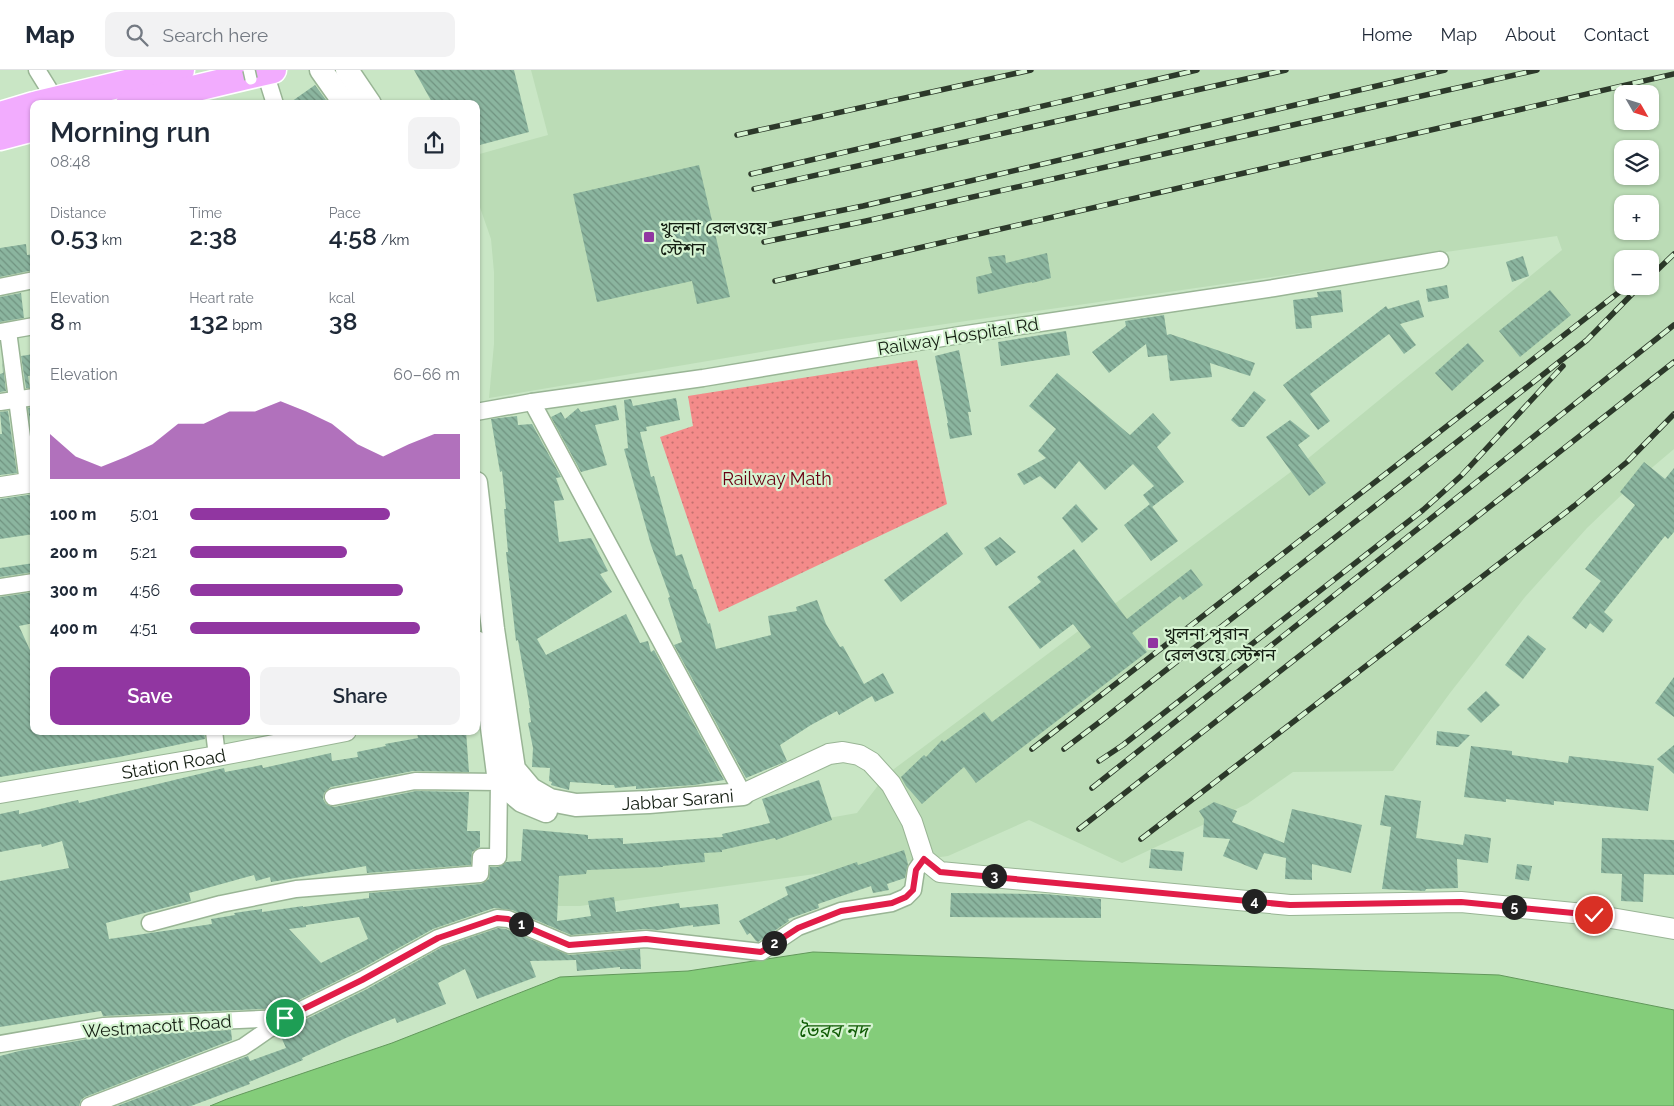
<!DOCTYPE html>
<html lang="en">
<head>
<meta charset="utf-8">
<style>
  body { margin:0; font-family:Raleway,"Noto Sans Bengali",sans-serif; background:#f2f2f3; color:#1f2937; height:100vh; display:flex; flex-direction:column; font-size:19px; white-space:nowrap }
  * { box-sizing:border-box; margin:0 }
  p { font-size:16px; color:#747a83 }
  .icon { flex:none; width:28px; height:28px; fill:none; stroke:currentColor; stroke-width:2; stroke-linecap:round; stroke-linejoin:round }
  .map { position:relative; flex:1; overflow:hidden }
  .details { position:absolute; left:30px; top:30px; width:450px; height:635px; display:flex; flex-direction:column; background:#fff; border-radius:10px; box-shadow:0 1px 4px #0004 }
  .details>* { flex:none }
  .needle { width:32px; rotate:129deg }
  .controls { position:absolute; left:1614px; top:15px; display:grid; gap:10px }
  .controls a { display:grid; place-items:center; width:45px; height:45px; border-radius:10px; background:#fff; box-shadow:0 1px 4px #0004; font-size:25px }
  .pin { position:absolute; display:grid; place-items:center; width:42px; height:42px; color:#fff; margin:-21px; border:2px solid #fff; border-radius:50%; box-shadow:0 1px 5px #0007 }
  .km { position:absolute; width:25px; height:25px; margin:-12px; border-radius:50%; background:#222; color:#fff; font-size:14px; line-height:25px; text-align:center }
  .round { display:grid; place-items:center; flex:none; width:52px; height:52px; border-radius:10px; background:#f2f2f3 }
  .headline { display:flex; align-items:center; justify-content:space-between; height:85px; padding:0 20px }
  h1 { font-size:28px; font-weight:600; line-height:38px }
  .metrics { display:grid; grid-template-columns:repeat(3,1fr); gap:8px; height:85px; padding:5px 20px }
  .metrics div { display:grid; align-content:center }
  .metrics b { font-size:25px; font-weight:600 }
  .metrics small { font-size:14px; font-weight:400 }
  .metrics p { font-size:14px }
  .chart { height:140px; padding:10px 20px }
  .chart p { display:flex; justify-content:space-between }
  .chart svg { width:100%; height:90px; margin-top:5px; fill:#9136a1; opacity:.7 }
  .button { display:flex; gap:10px; margin-top:auto; padding:10px 20px }
  .button a { flex:1; height:58px; border-radius:10px; background:#9136a1; color:#fff; font-size:20px; font-weight:600; line-height:58px; text-align:center }
  .button a+a { background:#f2f2f3; color:#1f2937 }
  ul { padding:0 20px; list-style:none; font-size:16px }
  li { display:grid; grid-template-columns:80px 60px 1fr; align-items:center; height:38px }
  li i { height:12px; border-radius:6px; background:#9136a1 }
  header { display:flex; align-items:center; gap:30px; box-sizing:border-box; height:70px; padding:0 25px; background:#fff; border-bottom:1px solid #e0e1e3 }
  header strong { font-size:24px }
  nav { display:flex; gap:28px; margin-inline-start:auto; font-size:18px }
  .search { width:350px; height:45px; background:#f2f2f3; display:flex; align-items:center; gap:12px; box-sizing:border-box; padding:0 18px; border-radius:10px; color:#747a83; font-size:19px }
  .map>svg:first-child { display:block }
  .built { fill:#bbdcb6; fill-rule:evenodd }
  .park { fill:url(#park-dots) }
  .water { fill:#84cd7a; stroke:#62985b }
  .building { fill:url(#building-back-hatch); fill-rule:evenodd }
  .lines { fill:none; stroke-linecap:round; stroke-linejoin:round }
  .minor-casing { stroke:#99b595; stroke-width:19 }
  .tertiary-casing { stroke:#99b595; stroke-width:22 }
  .secondary-casing { stroke:#99b595; stroke-width:25 }
  .trunk-casing { stroke:#fff; stroke-width:29 }
  .minor { stroke:#fff; stroke-width:16 }
  .tertiary { stroke:#fff; stroke-width:20 }
  .secondary { stroke:#fff; stroke-width:22 }
  .trunk { stroke:#f2acfe; stroke-width:26 }
  .rail-casing { stroke:#2c392a; stroke-width:5.5 }
  .rail { stroke:#d6f4d2; stroke-width:4; stroke-dasharray:11; stroke-linecap:butt }
  .pedestrian-bridge-casing { stroke:#99b595; stroke-width:14; stroke-linecap:butt }
  .pedestrian-bridge { stroke:#fff; stroke-width:11 }
  .route-casing { stroke:#fff; stroke-width:10 }
  .route { stroke:#e11d48; stroke-width:6 }
  .poi-dot { fill:#9136a1; stroke:#d6f4d2; stroke-width:2 }
  .labels { text-anchor:middle; dominant-baseline:central; stroke-width:4.5; stroke-linejoin:round; paint-order:stroke }
  .poi-label { font-size:18px; fill:#141e12; stroke:#d6f4d2; text-anchor:start }
  .street-label { font-size:18px; fill:#141e12; stroke:#d6f4d2 }
  .park-label { font-size:18px; fill:#690012; stroke:#d6f4d2 }
  .water-label { font-size:19px; font-style:italic; fill:#0e5a03; stroke:#d6f4d2 }
</style>
</head>
<body>
<header>
<strong>Map</strong>
<div class="search"><svg class="icon" aria-label="search" viewBox="0 0 24 24"><circle cx="10" cy="10" r="6"/><path d="M15 15l6 6"/></svg>Search here</div>
<nav><a>Home</a><a>Map</a><a>About</a><a>Contact</a></nav>
</header>
<div class="map">
<svg width="1674" height="1036" viewBox="0 0 1674 1036">
  <defs>
    <pattern id="park-dots" width="8" height="8" patternUnits="userSpaceOnUse" patternTransform="scale(1.25)"><rect width="8" height="8" fill="#f48b8a"/><path d="M2 2h.1M6 6h.1" fill="none" stroke="#c4716f" stroke-width="1.8" stroke-linecap="round"/></pattern>
    <pattern id="building-back-hatch" width="6" height="6" patternUnits="userSpaceOnUse" patternTransform="scale(1.25)"><rect width="6" height="6" fill="#8bb59f"/><path d="M-1 5l2 2M0 0l6 6M5-1l2 2" fill="none" stroke="#709380"/></pattern>
  </defs>
  <rect width="100%" height="100%" fill="#c9e6c5"/>
  <path class="built" d="M 531,0 L 1674,0 L 1674,379 L 1635,412 L 1587,458 L 1525,527 L 1450,623 L 1393,701 L 1293,702 L 1247,734 L 1122,793 L 1029,750 L 948,786 L 580,836 L 525,836 L 530,793 L 727,766 L 857,743 L 886,705 L 1300,395 L 1562,180 L 1557,166 L 814,273 L 489,328 L 494,274 L 494,202 L 491,169 L 476,126 L 476,85 L 548,65 ZM 1622,24 L 1650,24 L 1650,51 L 1622,51 ZM 1622,79 L 1650,79 L 1650,106 L 1622,106 ZM 1622,134 L 1650,134 L 1650,161 L 1622,161 ZM 1622,189 L 1650,189 L 1650,216 L 1622,216 Z"/>
  <polygon class="park" points="917,290 947,434 719,542 660,367 693,356 688,326"/>
  <polygon class="water" points="813,882 1499,905 1674,940 1674,1036 210,1036 227,1029 392,973 560,907 688,901"/>
  <g class="building">
    <polygon points="414,0 514,0 529,62 476,76 476,34 433,34"/>
    <polygon points="315,15 329,34 288,34"/>
    <polygon points="699,95 730,227 697,234 692,211 597,232 573,124"/>
    <polygon points="26,174 27,185 34,184 34,200 0,207 0,178"/>
    <polygon points="1047,183 1051,208 1032,213 1032,212 978,224 976,207 992,203 988,187 1005,185 1006,193"/>
    <polygon points="1523,186 1529,206 1512,212 1506,192"/>
    <polygon points="1447,215 1449,228 1428,232 1426,219"/>
    <polygon points="1341,220 1343,242 1311,246 1312,258 1296,259 1293,230 1318,227 1317,222"/>
    <polygon points="1550,220 1571,245 1520,287 1499,261"/>
    <polygon points="21,223 24,248 0,252 0,227"/>
    <polygon points="1419,230 1424,247 1400,254 1416,275 1404,284 1389,264 1310,324 1330,351 1318,360 1283,315 1386,236 1388,239"/>
    <polygon points="1164,245 1167,265 1170,264 1255,293 1250,306 1210,293 1212,307 1170,311 1167,285 1148,287 1146,274 1109,303 1092,282 1126,256 1125,251"/>
    <polygon points="1066,261 1070,285 1001,296 998,272"/>
    <polygon points="1468,273 1484,291 1452,321 1435,303"/>
    <polygon points="959,280 971,342 968,342 972,365 950,369 947,353 948,353 935,286"/>
    <polygon points="34,284 34,305 28,306 30,318 26,318 21,286"/>
    <polygon points="2,288 6,321 0,322 0,304 3,303"/>
    <polygon points="1057,303 1130,365 1153,343 1171,363 1157,377 1184,412 1152,437 1143,425 1154,416 1133,394 1105,420 1079,391 1055,419 1040,406 1024,415 1017,404 1046,388 1038,381 1056,359 1029,336"/>
    <polygon points="1254,321 1266,330 1244,357 1239,357 1231,350"/>
    <polygon points="676,328 680,350 646,357 647,361 640,362 651,407 654,406 676,486 682,484 694,519 696,519 708,554 710,553 716,579 771,565 768,546 797,541 796,537 817,530 826,554 840,577 843,576 864,614 883,603 894,623 875,632 872,626 839,645 837,641 811,655 780,675 787,691 746,708 674,575 682,572 668,528 670,527 651,475 624,379 628,378 624,330 631,329 633,336"/>
    <polygon points="616,335 619,350 595,355 607,395 581,402 551,347 561,342 565,349 578,338 581,342"/>
    <polygon points="34,337 34,380 28,338"/>
    <polygon points="8,341 17,403 0,405 0,364 2,364 0,342"/>
    <polygon points="517,346 518,355 532,354 561,407 556,408 564,430 554,431 559,472 591,468 608,501 600,504 612,522 537,569 546,585 626,544 640,573 648,571 651,582 654,580 724,710 695,715 636,719 636,716 615,718 614,715 601,715 601,714 570,712 569,720 551,715 552,712 549,711 550,698 532,697 533,678 528,653 531,652 529,638 530,638 518,570 516,571 506,482 508,482 504,439 506,439 502,401 500,402 491,349"/>
    <polygon points="1290,350 1310,366 1298,375 1326,413 1309,426 1266,367"/>
    <polygon points="1644,392 1665,409 1674,398 1674,462 1668,469 1665,466 1604,542 1613,550 1603,563 1590,553 1586,559 1572,548 1601,511 1585,499 1635,435 1620,422"/>
    <polygon points="34,424 34,464 0,469 0,429"/>
    <polygon points="1076,434 1098,459 1082,473 1062,448"/>
    <polygon points="1150,434 1178,471 1151,491 1124,455"/>
    <polygon points="947,462 963,484 901,532 884,510"/>
    <polygon points="1000,467 1016,482 996,496 984,478"/>
    <polygon points="1074,479 1127,549 1191,499 1203,515 1183,530 1180,526 1132,563 1147,582 976,713 964,697 922,734 906,716 901,707 924,685 926,687 942,670 944,672 984,642 992,652 1091,577 1073,554 1040,579 1008,537 1041,512 1037,507"/>
    <polygon points="34,493 34,502 0,507 0,498"/>
    <polygon points="34,522 34,536 30,536 34,553 19,556 34,589 34,661 204,661 205,669 119,687 0,707 0,527"/>
    <polygon points="1528,565 1546,579 1523,609 1505,595"/>
    <polygon points="1674,607 1674,647 1655,633"/>
    <polygon points="1486,621 1500,635 1481,653 1467,639"/>
    <path d="M 433,661 L 466,661 L 469,702 L 413,701 L 331,717 L 324,723 L 323,729 L 326,734 L 334,737 L 416,721 L 469,722 L 467,761 L 480,761 L 480,777 L 472,782 L 471,795 L 367,803 L 366,796 L 271,812 L 270,807 L 256,811 L 254,805 L 189,823 L 191,831 L 106,853 L 109,869 L 212,854 L 211,849 L 235,845 L 234,843 L 262,839 L 262,842 L 303,836 L 303,837 L 369,828 L 369,823 L 481,814 L 489,809 L 490,797 L 498,797 L 506,792 L 521,791 L 523,759 L 588,765 L 588,769 L 623,768 L 623,774 L 723,767 L 722,764 L 770,753 L 762,729 L 819,710 L 832,750 L 776,770 L 775,768 L 722,780 L 722,782 L 704,783 L 705,792 L 663,796 L 663,797 L 587,800 L 586,804 L 559,806 L 557,851 L 591,846 L 588,831 L 614,827 L 616,842 L 679,833 L 680,838 L 718,834 L 720,854 L 693,857 L 693,855 L 658,860 L 645,859 L 571,865 L 512,840 L 494,838 L 433,859 L 357,901 L 283,938 L 103,946 L 101,941 L 0,957 L 0,811 L 69,798 L 62,771 L 42,777 L 41,774 L 0,782 L 0,744 L 19,740 L 19,744 L 78,730 L 79,733 L 224,698 L 225,702 L 262,695 L 263,698 L 331,683 L 332,691 L 358,687 L 357,682 L 386,676 L 385,674 L 418,668 L 417,663 ZM 359,847 L 368,869 L 321,893 L 289,859 L 306,857 L 306,855 Z"/>
    <polygon points="1437,661 1470,665 1458,677 1436,675"/>
    <polygon points="1674,675 1674,704 1657,689"/>
    <polygon points="1471,676 1512,681 1512,685 1568,693 1569,686 1654,696 1648,741 1554,731 1554,735 1506,729 1506,732 1464,727"/>
    <polygon points="1385,725 1421,731 1416,768 1463,775 1465,764 1491,768 1488,793 1457,789 1458,818 1426,819 1425,821 1382,819 1391,757 1380,755"/>
    <polygon points="1214,732 1237,741 1232,752 1284,773 1292,739 1362,755 1351,803 1312,794 1312,810 1285,809 1286,788 1264,783 1257,800 1223,786 1230,769 1203,767 1204,749 1199,741"/>
    <polygon points="1602,768 1674,770 1674,805 1644,804 1643,832 1621,831 1622,804 1601,803"/>
    <polygon points="1151,779 1184,782 1182,801 1149,798"/>
    <polygon points="904,780 908,794 905,808 887,814 889,820 873,823 871,816 818,834 819,838 788,849 789,851 758,872 756,871 750,863 747,865 739,851 788,825 785,817 857,792 858,795"/>
    <polygon points="1517,794 1532,796 1529,811 1515,809"/>
    <polygon points="951,823 1045,824 1101,829 1101,848 950,847"/>
    <polygon points="498,858 506,859 569,885 640,879 641,899 620,899 620,897 577,901 576,890 530,891 536,907 477,929 465,899 438,913 446,934 397,953 395,948 348,967 302,988 303,990 249,1012 250,1014 191,1036 117,1036 248,986 250,991 286,978 280,964 290,957 367,919 442,877"/>
    <polygon points="231,960 232,970 85,1027 81,1030 79,1036 0,1036 0,986 19,981 105,966"/>
  </g>
  <g class="lines">
    <g class="minor-casing">
      <g id="minor">
        <polyline points="37,0 55,29"/>
        <polyline points="265,2 275,34"/>
        <polyline points="0,217 34,210"/>
        <polyline points="8,261 28,413"/>
        <polyline points="0,262 34,256"/>
        <polyline points="0,332 34,327"/>
        <polyline points="532,332 743,724"/>
        <polyline points="476,342 532,332 703,308 960,265 1274,218 1440,190"/>
        <polyline points="0,517 34,512"/>
        <polyline points="214,661 217,686"/>
        <polyline points="150,853 221,834 296,819 480,804 481,787 498,787 499,712 415,711 333,727"/>
        <polyline points="0,974 104,956 283,948"/>
        <polyline points="89,1036 243,977 285,948 362,910 438,868 497,848 508,849 569,875 646,869 761,882 798,857 841,841 892,833 906,827 913,820 916,800 924,789"/>
      </g>
    </g>
    <g class="tertiary-casing">
      <g id="tertiary">
        <polyline points="0,417 34,412"/>
        <path id="s1" d="M 0,723 L 217,686 L 346,661"/>
        <polyline points="743,724 829,684 843,682 859,685 871,692 891,714 912,752 924,789 940,802 1290,835 1461,832 1594,845 1674,859"/>
      </g>
    </g>
    <g class="secondary-casing">
      <g id="secondary">
        <polyline points="321,0 345,34"/>
        <polyline points="347,0 370,34"/>
        <path id="s2" d="M 476,413 L 493,559 L 514,699 L 531,719 L 550,730 L 576,735 L 649,732 L 743,724"/>
        <polyline points="476,572 489,634 499,712 522,731 546,741"/>
      </g>
    </g>
    <g class="trunk-casing">
      <g id="trunk">
        <polyline points="38,34 181,0"/>
        <polyline points="129,34 273,0"/>
        <polyline points="0,45 34,35"/>
        <polyline points="0,67 34,58"/>
      </g>
    </g>
    <use href="#minor" class="minor"/>
    <use href="#tertiary" class="tertiary"/>
    <use href="#secondary" class="secondary"/>
    <use href="#trunk" class="trunk"/>
    <g class="rail-casing">
      <g id="rail">
        <polyline points="737,65 1031,0"/>
        <polyline points="751,104 1197,0"/>
        <polyline points="754,119 1286,0"/>
        <polyline points="761,157 863,136 1445,0"/>
        <polyline points="764,172 866,151 1537,0"/>
        <polyline points="1650,207 1674,184"/>
        <polyline points="775,211 1674,4"/>
        <polyline points="1032,679 1627,216"/>
        <polyline points="1064,679 1101,651 1587,270 1640,216"/>
        <polyline points="1099,691 1123,675 1423,440 1461,406 1563,296"/>
        <polyline points="1092,718 1674,255"/>
        <polyline points="1079,759 1674,292"/>
        <polyline points="1141,769 1574,436 1627,392 1674,344"/>
      </g>
    </g>
    <use href="#rail" class="rail"/>
    <g class="pedestrian-bridge-casing">
      <polyline id="pedestrian-bridge" points="249,0 251,9"/>
    </g>
    <use href="#pedestrian-bridge" class="pedestrian-bridge"/>
  </g>
  <g class="lines">
    <g class="route-casing">
      <polyline id="route" points="285,948 362,910 438,868 497,848 508,849 569,875 646,869 761,882 798,858 841,841 892,833 906,827 913,820 916,800 924,789 940,802 1290,835 1461,832 1594,845"/>
    </g>
    <use href="#route" class="route"/>
  </g>
  <g class="poi-dot">
    <rect x="643" y="161" width="12" height="12" rx="2.5"/>
    <rect x="1147" y="567" width="12" height="12" rx="2.5"/>
  </g>
  <g class="labels">
    <g class="poi-label">
      <text x="660" y="157">খুলনা রেলওয়ে<tspan x="660" dy="21">স্টেশন</tspan></text>
      <text x="1164" y="563">খুলনা পুরান<tspan x="1164" dy="21">রেলওয়ে স্টেশন</tspan></text>
    </g>
    <g class="street-label">
      <text transform="translate(958 266) rotate(-9)">Railway Hospital Rd</text>
      <text stroke="none"><textPath href="#s1" startOffset="176">Station Road</textPath></text>
      <text stroke="none"><textPath href="#s2" startOffset="465">Jabbar Sarani</textPath></text>
      <text transform="translate(157 956) rotate(-4)">Westmacott Road</text>
    </g>
    <g class="park-label">
      <text x="777" y="408">Railway Math</text>
    </g>
    <g class="water-label">
      <text x="833" y="960">ভৈরব নদ</text>
    </g>
  </g>
</svg>
<div class="controls">
<a><svg class="needle" viewBox="-14 -14 28 28"><path d="M0-13l5 13h-10z" fill="#e53935"/><path d="M0 13l5-13h-10z" fill="#747a83"/></svg></a>
<a><svg class="icon" aria-label="layers" viewBox="0 0 24 24"><path d="M12 4l9 5-9 5-9-5zM3 14l9 5 9-5"/></svg></a>
<a>+</a>
<a>−</a>
</div>
<div class="pin" style="left:285px;top:948px;background:#1e9e55"><svg class="icon" aria-label="arrive" viewBox="0 0 24 24"><path d="M6 21V4h12l-3 4 3 4H6"/></svg></div>
<div class="pin" style="left:1594px;top:845px;background:#d93025"><svg class="icon" aria-label="check" viewBox="0 0 24 24"><path d="M5 12l5 5 9-10"/></svg></div>
<b class="km" style="left:521px;top:854px">1</b>
<b class="km" style="left:774px;top:873px">2</b>
<b class="km" style="left:994px;top:806px">3</b>
<b class="km" style="left:1254px;top:831px">4</b>
<b class="km" style="left:1514px;top:837px">5</b>
<section class="details">
<div class="headline"><div><h1>Morning run</h1><p>08:48</p></div><a class="round"><svg class="icon" aria-label="share" viewBox="0 0 24 24"><path d="M12 15V3M7 8l5-5 5 5M5 13v7h14v-7"/></svg></a></div>
<div class="metrics">
<div><p>Distance</p><b>0.53<small> km</small></b></div>
<div><p>Time</p><b>2:38</b></div>
<div><p>Pace</p><b>4:58<small> /km</small></b></div>
</div>
<div class="metrics">
<div><p>Elevation</p><b>8<small> m</small></b></div>
<div><p>Heart rate</p><b>132<small> bpm</small></b></div>
<div><p>kcal</p><b>38</b></div>
</div>
<div class="chart"><p><span>Elevation</span>60–66 m</p>
<svg viewBox="0 0 160 44" preserveAspectRatio="none"><path d="M0 44V22L10 33L20 38L30 33L40 27L50 17L60 17L70 11L80 11L90 6L100 11L110 17L120 27L130 33L140 27L150 22L160 22V44z"/></svg>
</div>
<ul>
<li><b>100 m</b>5:01<i style="width:74%"></i></li>
<li><b>200 m</b>5:21<i style="width:58%"></i></li>
<li><b>300 m</b>4:56<i style="width:79%"></i></li>
<li><b>400 m</b>4:51<i style="width:85%"></i></li>
</ul>
<div class="button"><a>Save</a><a>Share</a></div>
</section>
</div>
</body>
</html>
